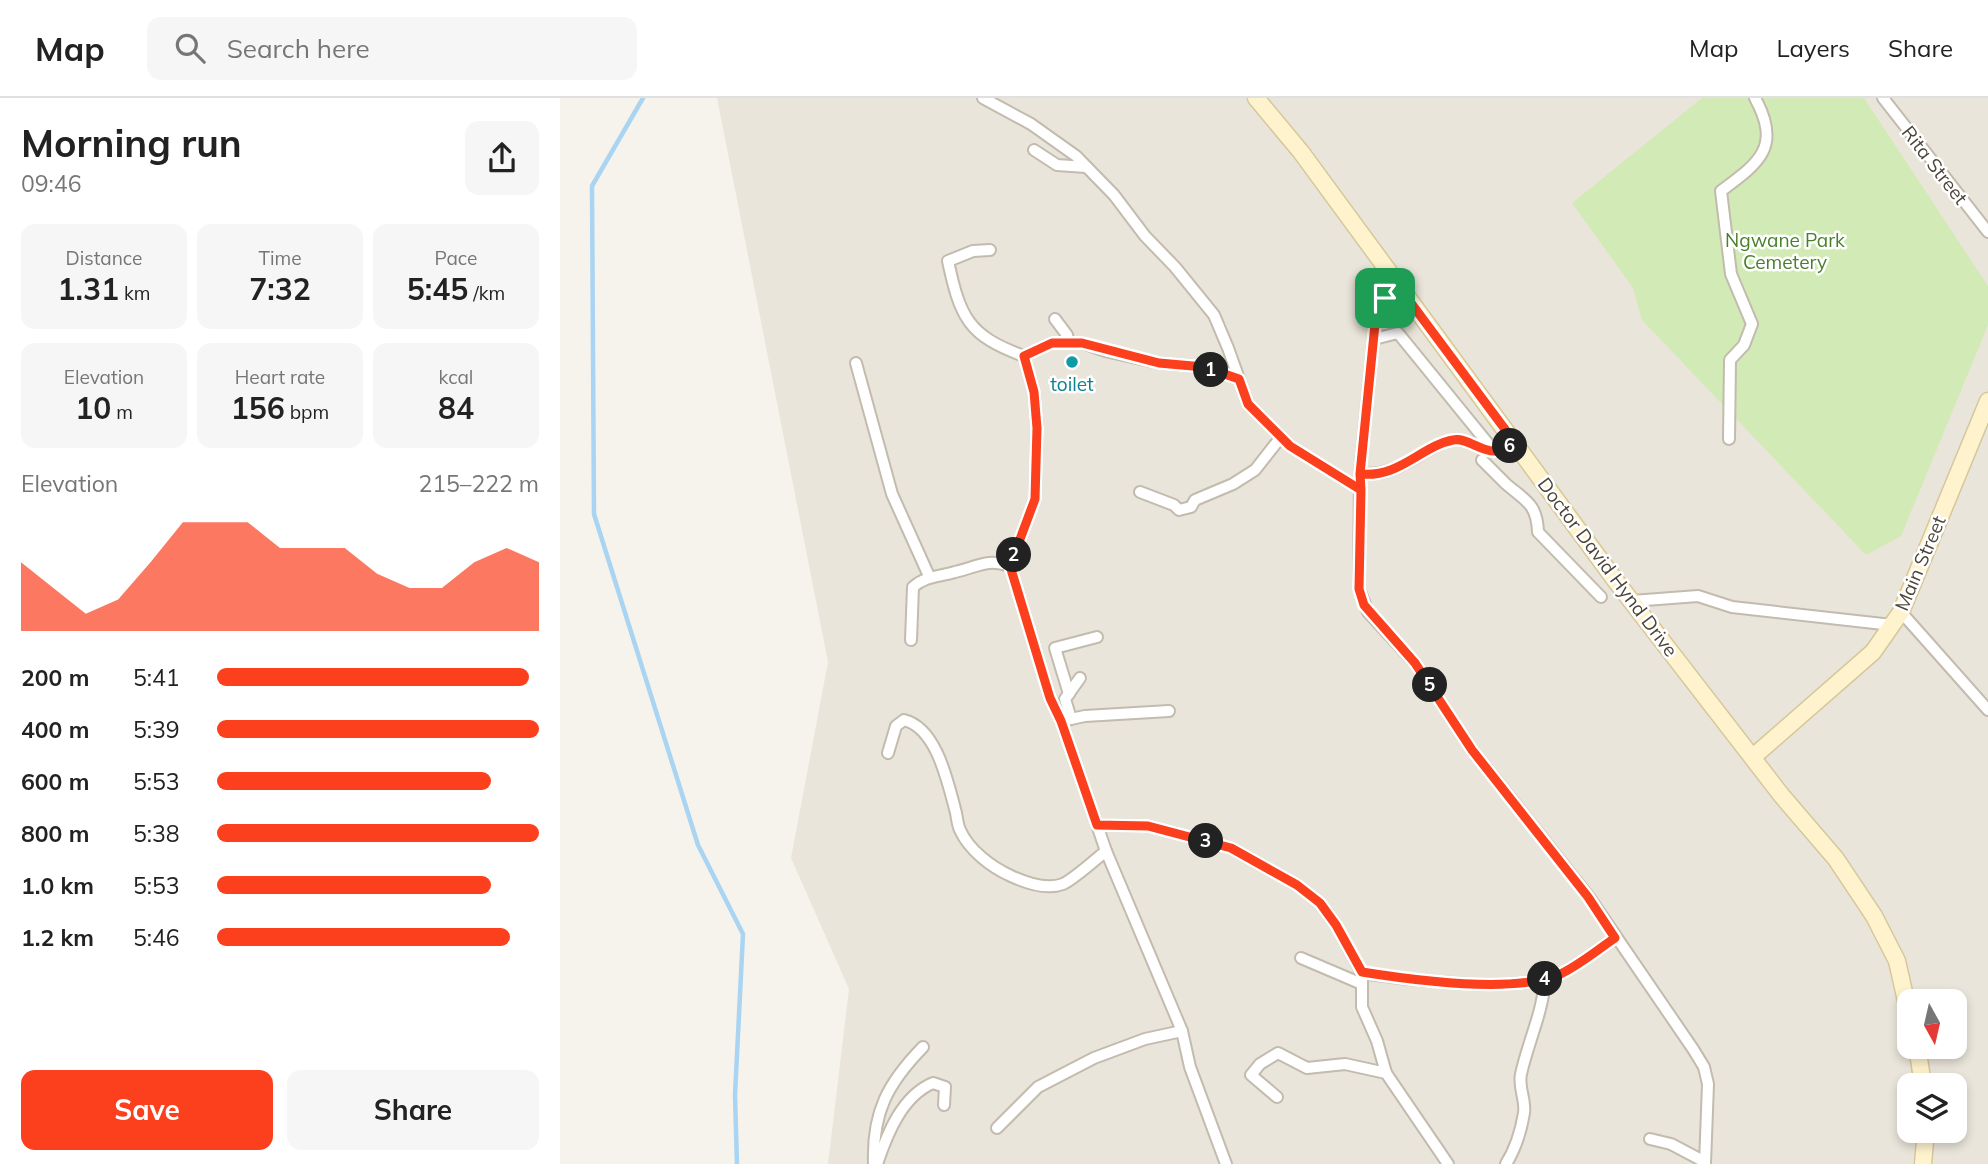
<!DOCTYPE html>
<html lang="en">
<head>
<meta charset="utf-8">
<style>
  body { margin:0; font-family:Mulish,sans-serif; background:#f6f6f6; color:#222; height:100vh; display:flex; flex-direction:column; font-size:26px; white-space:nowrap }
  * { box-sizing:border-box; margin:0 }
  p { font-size:23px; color:#767676 }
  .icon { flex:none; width:38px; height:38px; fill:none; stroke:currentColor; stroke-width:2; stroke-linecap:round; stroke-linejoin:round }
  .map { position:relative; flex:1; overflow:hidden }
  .sheet { display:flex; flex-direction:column; background:#fff; width:560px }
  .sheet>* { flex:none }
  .needle { width:46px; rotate:172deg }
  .buttons { position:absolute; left:1337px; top:891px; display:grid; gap:14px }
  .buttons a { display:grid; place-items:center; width:70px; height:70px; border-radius:14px; background:#fff; box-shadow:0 4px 10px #0003; font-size:35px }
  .pin { position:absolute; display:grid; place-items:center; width:60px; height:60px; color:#fff; margin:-30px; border-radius:14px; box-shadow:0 4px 10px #0006 }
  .km { position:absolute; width:35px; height:35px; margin:-18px; border-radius:50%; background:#222; color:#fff; font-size:19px; line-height:35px; text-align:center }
  .round { display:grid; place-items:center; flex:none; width:74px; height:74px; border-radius:14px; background:#f6f6f6 }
  .summary { display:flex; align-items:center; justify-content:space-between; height:119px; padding:0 21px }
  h1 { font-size:38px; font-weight:700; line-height:52px }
  .metrics { display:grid; grid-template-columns:repeat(3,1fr); gap:10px; height:119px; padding:7px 21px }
  .metrics div { display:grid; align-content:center; border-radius:14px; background:#f6f6f6; text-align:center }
  .metrics b { font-size:30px; font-weight:700 }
  .metrics small { font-size:19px; font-weight:400 }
  .metrics p { font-size:19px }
  .chart { height:196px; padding:14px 21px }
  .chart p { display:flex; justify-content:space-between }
  .chart svg { width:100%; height:126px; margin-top:7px; fill:#fc3f1d; opacity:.7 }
  .button { display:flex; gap:14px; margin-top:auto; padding:14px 21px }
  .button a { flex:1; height:80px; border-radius:14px; background:#fc3f1d; color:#fff; font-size:28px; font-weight:700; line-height:80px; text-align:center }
  .button a+a { background:#f6f6f6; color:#222 }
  ul { padding:0 21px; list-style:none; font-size:23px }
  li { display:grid; grid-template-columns:112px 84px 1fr; align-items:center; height:52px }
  li i { height:18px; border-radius:9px; background:#fc3f1d }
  header { display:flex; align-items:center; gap:42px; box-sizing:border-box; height:98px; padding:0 35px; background:#fff; border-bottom:2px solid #e0e0e0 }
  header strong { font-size:33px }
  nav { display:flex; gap:38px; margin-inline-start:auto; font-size:24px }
  .search { width:490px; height:63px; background:#f6f6f6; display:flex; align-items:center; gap:18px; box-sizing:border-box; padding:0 24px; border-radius:14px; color:#767676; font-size:26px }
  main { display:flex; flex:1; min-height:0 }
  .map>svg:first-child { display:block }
  .residential { fill:#eae5da; fill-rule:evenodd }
  .green { fill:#d2eab5 }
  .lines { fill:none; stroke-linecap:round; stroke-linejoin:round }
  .stream { stroke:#a9d4f2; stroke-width:4.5 }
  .street-casing { stroke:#c2bbae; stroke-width:14 }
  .secondary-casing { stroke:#d6c79b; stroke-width:19 }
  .street { stroke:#fff; stroke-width:10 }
  .secondary { stroke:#fff3cd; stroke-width:16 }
  .route-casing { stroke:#fff; stroke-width:14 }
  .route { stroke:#fc3f1d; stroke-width:9 }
  .culture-dot { fill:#0f9aa8; stroke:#fff; stroke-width:2.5 }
  .labels { text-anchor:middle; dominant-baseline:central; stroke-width:5; stroke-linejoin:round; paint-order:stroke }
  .street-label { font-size:19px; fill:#4b4439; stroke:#fff }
  .park-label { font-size:19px; fill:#4a7f2a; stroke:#fff }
  .culture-label { font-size:19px; fill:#0d838f; stroke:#fff }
</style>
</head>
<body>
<header>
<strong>Map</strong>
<div class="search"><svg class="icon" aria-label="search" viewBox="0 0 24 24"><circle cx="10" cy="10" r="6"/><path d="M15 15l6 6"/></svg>Search here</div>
<nav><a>Map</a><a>Layers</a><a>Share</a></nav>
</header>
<main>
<section class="sheet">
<div class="summary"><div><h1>Morning run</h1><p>09:46</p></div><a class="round"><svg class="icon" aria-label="share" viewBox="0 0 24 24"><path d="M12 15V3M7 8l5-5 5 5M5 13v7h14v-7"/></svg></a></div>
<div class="metrics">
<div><p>Distance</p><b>1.31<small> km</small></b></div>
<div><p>Time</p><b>7:32</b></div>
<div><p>Pace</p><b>5:45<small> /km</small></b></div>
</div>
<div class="metrics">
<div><p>Elevation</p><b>10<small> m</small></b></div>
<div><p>Heart rate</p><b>156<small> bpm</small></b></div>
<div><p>kcal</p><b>84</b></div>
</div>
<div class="chart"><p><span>Elevation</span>215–222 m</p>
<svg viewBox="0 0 160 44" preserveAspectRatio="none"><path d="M0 44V20L10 29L20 38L30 33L40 20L50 6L60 6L70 6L80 15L90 15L100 15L110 24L120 29L130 29L140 20L150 15L160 20V44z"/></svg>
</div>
<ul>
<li><b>200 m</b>5:41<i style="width:97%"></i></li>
<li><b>400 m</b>5:39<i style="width:100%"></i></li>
<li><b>600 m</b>5:53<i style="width:85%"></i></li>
<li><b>800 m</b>5:38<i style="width:100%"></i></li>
<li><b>1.0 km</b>5:53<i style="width:85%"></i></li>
<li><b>1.2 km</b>5:46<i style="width:91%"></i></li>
</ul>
<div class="button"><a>Save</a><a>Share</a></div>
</section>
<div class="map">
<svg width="1428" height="1066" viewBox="0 0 1428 1066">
  <rect width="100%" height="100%" fill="#f6f3ec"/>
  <path class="residential" d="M 157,0 L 1428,0 L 1428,1066 L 268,1066 L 289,891 L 231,760 L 268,564 ZM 1349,903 L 1395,903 L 1395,948 L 1349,948 ZM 1349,987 L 1395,987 L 1395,1032 L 1349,1032 Z"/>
  <polygon class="green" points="1142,0 1304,0 1428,188 1428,227 1341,438 1306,457 1082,222 1073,190 1012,105"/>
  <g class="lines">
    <polyline class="stream" points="83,0 32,88 34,416 138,747 183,836 175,997 177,1066"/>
    <g class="street-casing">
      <g id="street">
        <polyline points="423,0 471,26 516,58 554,97 585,138 615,169 654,217 668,250 688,306 730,348 801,392"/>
        <polyline points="1323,0 1428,134"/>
        <polyline points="474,52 497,67 526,69"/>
        <path d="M 430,152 L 413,153 L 388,163 C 400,219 408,238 464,258 L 492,245 L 522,245 L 545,253 L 599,265 L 644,269 L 679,281"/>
        <polyline points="839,189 817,206 800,375 799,491 808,514 855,565 912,652 1029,799 1133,951 1144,969 1148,986 1145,1066"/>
        <polyline points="495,221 507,237 509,245"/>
        <polyline points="814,241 838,235 934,353"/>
        <polyline points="296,265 332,396 369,478"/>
        <path d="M 1169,341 L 1170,262 L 1184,247 L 1192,226 L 1171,176 L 1161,93 C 1199,65 1222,49 1195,0"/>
        <path d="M 922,362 C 930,370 938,378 946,386 C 966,403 977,406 978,434 L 1041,499"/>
        <path d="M 800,375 C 839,381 862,348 893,342 C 907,339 921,354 935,353 C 942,352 950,348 956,346"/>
        <polyline points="580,394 614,407 619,412 631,409 635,402 673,386 695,372 721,339"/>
        <polyline points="450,468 475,401 477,330 474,294 464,258"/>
        <polyline points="1072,503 1138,498 1172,509 1332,527"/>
        <polyline points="1341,514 1428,612"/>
        <path d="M 351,542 L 353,489 C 367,477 379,479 395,474 C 418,469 426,460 450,468 L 490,600 L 501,623 L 546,753 L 622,933 L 630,969 L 666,1066"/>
        <polyline points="509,596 495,550 537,539"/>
        <polyline points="511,621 505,601 520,580"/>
        <polyline points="501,623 525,618 609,613"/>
        <path d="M 328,655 L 336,628 L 344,622 C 376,630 387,681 395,711 C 397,717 397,726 400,732 C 409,752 431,769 451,778 C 466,785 487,792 503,786 C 514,781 536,761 546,753"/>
        <polyline points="537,727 588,728 671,750 737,787 760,805 776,827 802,875 802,909 817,943 826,975 888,1066"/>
        <polyline points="741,860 802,886"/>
        <path d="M 802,875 C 852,882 949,895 996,878 C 1016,870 1037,852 1055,840"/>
        <polyline points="717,999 691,977 700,966 718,955 747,970 785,966 826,975"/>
        <polyline points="437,1030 478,989 534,960 585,941 622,933"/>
        <polyline points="1090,1041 1111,1046 1145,1064"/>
        <path d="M 314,1066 C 312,1014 328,985 363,949"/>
        <path d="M 317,1066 C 327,1036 342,998 373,985 L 385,989 L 384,1007"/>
        <path d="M 946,1066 C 956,1050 961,1033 964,1015 C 966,1002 958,989 961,976 C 968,944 983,914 985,881"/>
      </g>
    </g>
    <g class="secondary-casing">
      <g id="secondary">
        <polyline points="696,0 741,54 1055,482 1222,698 1276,761 1314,818 1337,863 1349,916"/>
        <polyline points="1193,659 1313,554 1341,514 1428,303"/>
        <polyline points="1357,948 1363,987"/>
        <polyline points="1363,1066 1366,1032"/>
      </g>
    </g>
    <use href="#street" class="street"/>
    <use href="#secondary" class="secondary"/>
  </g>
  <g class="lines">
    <g class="route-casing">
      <path id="route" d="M 825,200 L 817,206 L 800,376 L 801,392 L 730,348 L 688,306 L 679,281 L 644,269 L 599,265 L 522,245 L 492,245 L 464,258 L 474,294 L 477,330 L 475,401 L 450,468 L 490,600 L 501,623 L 537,727 L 588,728 L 671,750 L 737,787 L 760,805 L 776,827 L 802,874 C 852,882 949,895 996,878 C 1016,870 1037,852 1055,840 L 1028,799 L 912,652 L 855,565 L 804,507 L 799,491 L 801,392 L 800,376 C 840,380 861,348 893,342 C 907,339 921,354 935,353 C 942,352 950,348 956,346 L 839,189 L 825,200"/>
    </g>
    <use href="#route" class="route"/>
  </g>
  <circle class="culture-dot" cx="512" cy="264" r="7"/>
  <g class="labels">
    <g class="street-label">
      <text transform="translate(1375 67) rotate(52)">Rita Street</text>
      <text transform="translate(1360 465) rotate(-67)">Main Street</text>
      <text transform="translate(1048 469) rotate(53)">Doctor David Hynd Drive</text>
    </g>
    <g class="park-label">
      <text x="1225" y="142">Ngwane Park<tspan x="1225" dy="22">Cemetery</tspan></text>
    </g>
    <g class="culture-label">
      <text x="512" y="286">toilet</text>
    </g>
  </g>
</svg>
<div class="buttons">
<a><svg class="needle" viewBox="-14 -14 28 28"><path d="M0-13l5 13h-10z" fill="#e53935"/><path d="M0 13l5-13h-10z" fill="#767676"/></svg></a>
<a><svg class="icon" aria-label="layers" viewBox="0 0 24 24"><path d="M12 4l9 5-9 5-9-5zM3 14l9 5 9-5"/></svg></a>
</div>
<div class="pin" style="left:825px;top:200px;background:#1e9e55"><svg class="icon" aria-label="arrive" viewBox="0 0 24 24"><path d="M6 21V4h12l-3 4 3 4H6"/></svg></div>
<b class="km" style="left:651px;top:272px">1</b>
<b class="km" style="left:454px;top:457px">2</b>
<b class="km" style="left:646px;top:743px">3</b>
<b class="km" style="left:985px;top:881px">4</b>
<b class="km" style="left:870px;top:587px">5</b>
<b class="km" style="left:950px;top:348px">6</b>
</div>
</main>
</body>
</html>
